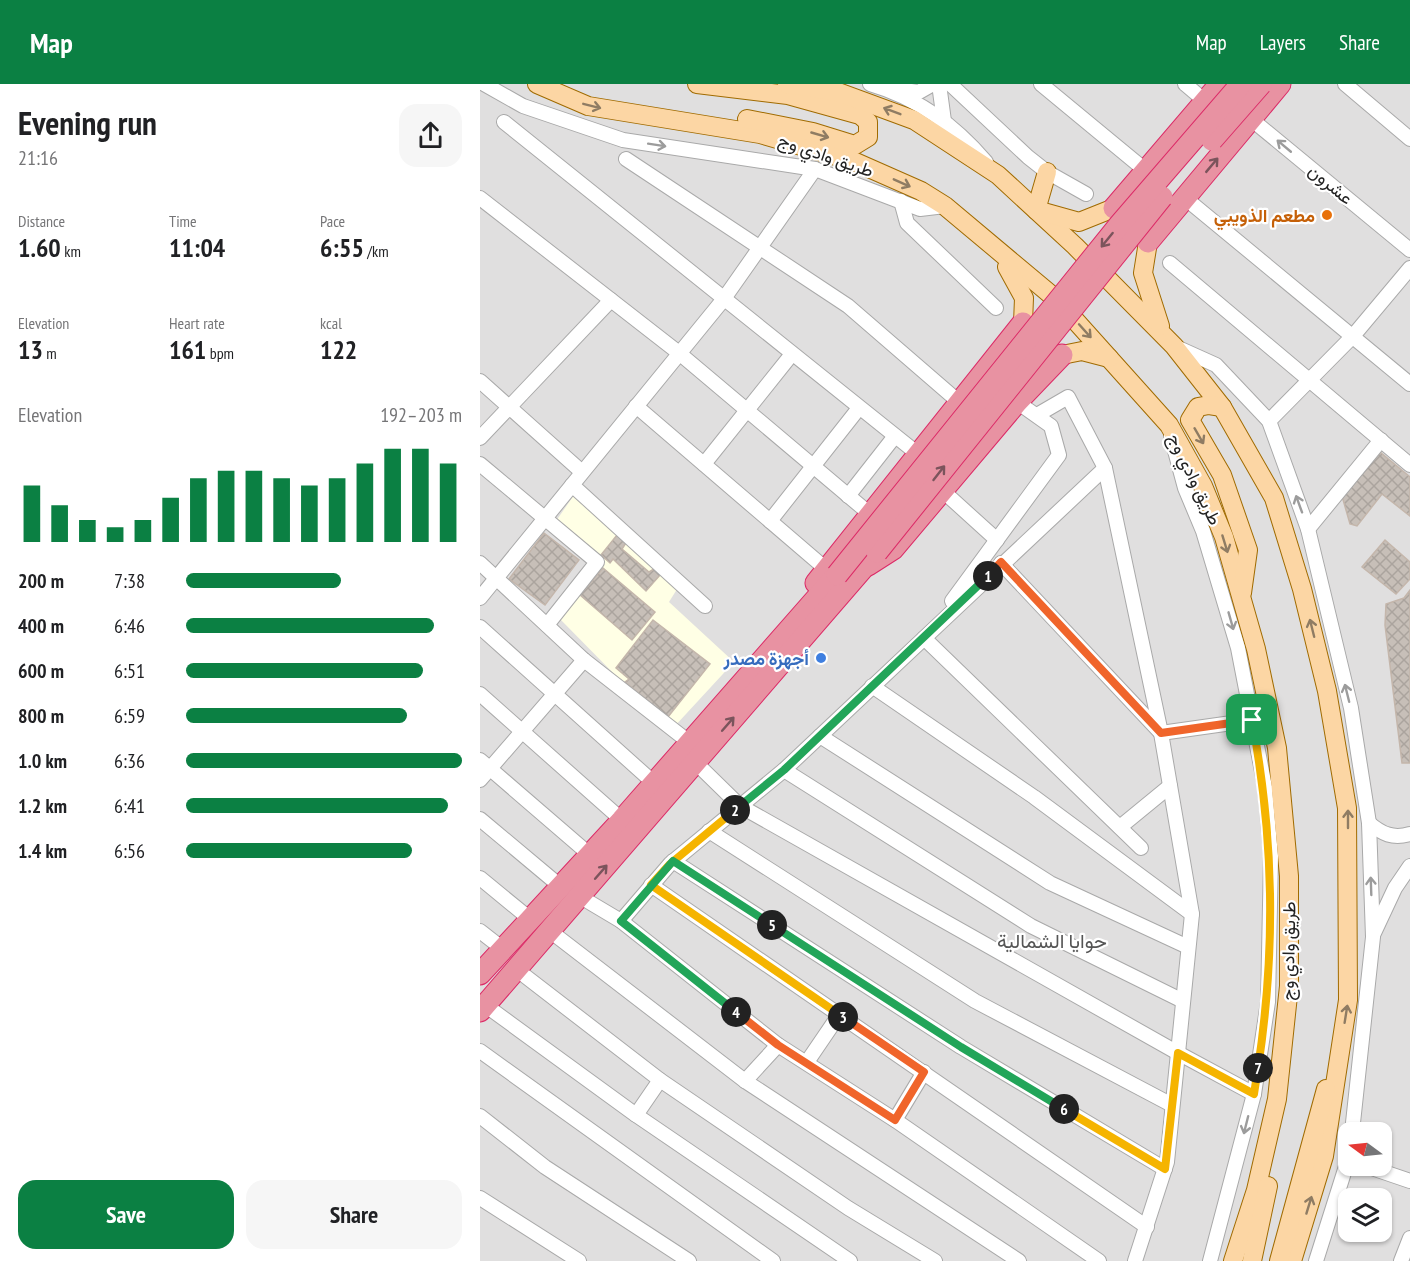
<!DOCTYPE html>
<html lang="en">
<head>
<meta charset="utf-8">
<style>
  body { margin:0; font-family:"PT Sans Narrow",Vazirmatn,sans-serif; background:#f6f6f6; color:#202124; height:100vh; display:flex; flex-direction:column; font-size:22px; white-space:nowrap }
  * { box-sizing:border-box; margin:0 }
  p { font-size:20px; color:#757577 }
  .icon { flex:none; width:33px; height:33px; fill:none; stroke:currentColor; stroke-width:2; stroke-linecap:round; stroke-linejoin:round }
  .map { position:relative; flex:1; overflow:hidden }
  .panel { display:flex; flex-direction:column; background:#fff; width:480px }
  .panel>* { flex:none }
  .needle { width:39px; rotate:285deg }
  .fabs { position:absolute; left:858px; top:1038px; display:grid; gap:12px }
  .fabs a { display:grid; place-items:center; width:54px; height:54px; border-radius:12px; background:#fff; box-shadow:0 2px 4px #0004; font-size:30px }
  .pin { position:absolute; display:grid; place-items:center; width:51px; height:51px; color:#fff; margin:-26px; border-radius:12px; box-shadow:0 3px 9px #0006 }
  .km { position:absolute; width:30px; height:30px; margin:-15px; border-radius:50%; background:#222; color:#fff; font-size:16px; line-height:30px; text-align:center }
  .round { display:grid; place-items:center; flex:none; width:63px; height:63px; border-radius:18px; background:#f6f6f6 }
  .overview { display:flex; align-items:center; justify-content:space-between; height:102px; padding:0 18px }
  h1 { font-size:33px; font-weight:700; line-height:45px }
  .stats { display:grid; grid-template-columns:repeat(3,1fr); gap:9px; height:102px; padding:6px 18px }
  .stats div { display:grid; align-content:center }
  .stats b { font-size:26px; font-weight:700 }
  .stats small { font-size:16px; font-weight:400 }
  .stats p { font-size:16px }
  .chart { height:168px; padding:12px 18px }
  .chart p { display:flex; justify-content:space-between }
  .chart svg { width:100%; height:108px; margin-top:6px; stroke:#0b8043; stroke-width:6 }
  .action { display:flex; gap:12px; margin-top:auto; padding:12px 18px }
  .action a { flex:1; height:69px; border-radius:18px; background:#0b8043; color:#fff; font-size:24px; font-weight:700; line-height:69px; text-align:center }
  .action a+a { background:#f6f6f6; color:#202124 }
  ul { padding:0 18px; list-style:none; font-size:20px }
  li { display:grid; grid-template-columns:96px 72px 1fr; align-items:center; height:45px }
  li i { height:15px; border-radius:8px; background:#0b8043 }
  header { display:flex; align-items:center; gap:36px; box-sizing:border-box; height:84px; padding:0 30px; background:#0b8043; color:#fff }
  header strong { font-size:28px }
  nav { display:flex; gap:33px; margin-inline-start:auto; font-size:21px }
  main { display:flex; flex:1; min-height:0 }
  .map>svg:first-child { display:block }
  .residential { fill:#e0dfdf; fill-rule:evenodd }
  .education { fill:#ffffe5 }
  .building { fill:url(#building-cross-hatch); stroke:#c4b6ab; stroke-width:1.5 }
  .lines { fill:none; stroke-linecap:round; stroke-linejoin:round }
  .minor-casing { stroke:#a9a9a9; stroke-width:16 }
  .major-casing { stroke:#a06b00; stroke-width:20 }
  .highway-casing { stroke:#dc2a67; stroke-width:23 }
  .minor { stroke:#fff; stroke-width:14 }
  .major { stroke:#fcd6a4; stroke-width:18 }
  .highway { stroke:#e892a2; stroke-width:21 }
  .highway-bridge-casing { stroke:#dc2a67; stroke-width:23; stroke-linecap:butt }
  .highway-bridge { stroke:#e892a2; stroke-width:21 }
  .oneway { stroke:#8f7c63 }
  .oneway2 { stroke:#9c9c9c }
  .oneway3 { stroke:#7b545c }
  .split-1-casing { stroke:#fff; stroke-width:12 }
  .split-2-casing { stroke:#fff; stroke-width:12 }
  .split-3-casing { stroke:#fff; stroke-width:12 }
  .split-4-casing { stroke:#fff; stroke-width:12 }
  .split-5-casing { stroke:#fff; stroke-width:12 }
  .split-6-casing { stroke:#fff; stroke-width:12 }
  .split-7-casing { stroke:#fff; stroke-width:12 }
  .split-8-casing { stroke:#fff; stroke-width:12 }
  .split-1 { stroke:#f0652b; stroke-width:8 }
  .split-2 { stroke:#22a559; stroke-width:8 }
  .split-3 { stroke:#f5b400; stroke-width:8 }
  .split-4 { stroke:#f0652b; stroke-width:8 }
  .split-5 { stroke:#22a559; stroke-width:8 }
  .split-6 { stroke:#22a559; stroke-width:8 }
  .split-7 { stroke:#f5b400; stroke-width:8 }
  .split-8 { stroke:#f5b400; stroke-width:8 }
  .food-dot { fill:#e8710a; stroke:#fff; stroke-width:2 }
  .shop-dot { fill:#3f7fe0; stroke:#fff; stroke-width:2 }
  .labels { text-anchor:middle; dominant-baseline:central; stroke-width:4.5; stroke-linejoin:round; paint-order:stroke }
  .street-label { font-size:18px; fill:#222; stroke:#fff }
  .food-label { font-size:18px; font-weight:bold; fill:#c56008; stroke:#fff; text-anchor:end }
  .shop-label { font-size:18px; font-weight:bold; fill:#366cbe; stroke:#fff; text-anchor:end }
  .neighbourhood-label { font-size:20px; fill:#555; stroke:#fff }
</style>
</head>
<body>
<header>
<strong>Map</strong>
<nav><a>Map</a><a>Layers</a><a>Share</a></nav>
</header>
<main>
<section class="panel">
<div class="overview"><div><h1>Evening run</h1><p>21:16</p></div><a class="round"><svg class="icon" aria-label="share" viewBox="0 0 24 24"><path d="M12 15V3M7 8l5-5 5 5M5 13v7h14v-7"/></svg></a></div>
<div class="stats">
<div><p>Distance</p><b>1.60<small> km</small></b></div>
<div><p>Time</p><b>11:04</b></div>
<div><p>Pace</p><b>6:55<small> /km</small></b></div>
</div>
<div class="stats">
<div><p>Elevation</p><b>13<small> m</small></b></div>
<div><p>Heart rate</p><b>161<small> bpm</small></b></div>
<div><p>kcal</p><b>122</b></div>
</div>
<div class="chart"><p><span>Elevation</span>192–203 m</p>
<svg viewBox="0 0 160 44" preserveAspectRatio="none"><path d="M5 44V21M15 44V29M25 44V35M35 44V38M45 44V35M55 44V26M65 44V18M75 44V15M85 44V15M95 44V18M105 44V21M115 44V18M125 44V12M135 44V6M145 44V6M155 44V12"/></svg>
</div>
<ul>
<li><b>200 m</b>7:38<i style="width:56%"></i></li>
<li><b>400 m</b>6:46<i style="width:90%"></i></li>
<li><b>600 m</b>6:51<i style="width:86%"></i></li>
<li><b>800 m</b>6:59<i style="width:80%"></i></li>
<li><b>1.0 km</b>6:36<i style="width:100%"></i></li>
<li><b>1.2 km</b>6:41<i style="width:95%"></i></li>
<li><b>1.4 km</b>6:56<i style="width:82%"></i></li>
</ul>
<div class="action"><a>Save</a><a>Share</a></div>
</section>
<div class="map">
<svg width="930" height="1177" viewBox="0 0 930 1177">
  <defs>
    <pattern id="building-cross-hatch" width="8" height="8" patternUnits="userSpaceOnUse" patternTransform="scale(1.5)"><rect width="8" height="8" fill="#c7bfb8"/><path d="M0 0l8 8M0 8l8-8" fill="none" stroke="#aba49e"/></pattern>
  </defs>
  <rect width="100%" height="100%" fill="#f2efe9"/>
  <path class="residential" d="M 0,0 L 930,0 L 930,1177 L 0,1177 ZM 868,1048 L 902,1048 L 902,1082 L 868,1082 ZM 868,1114 L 902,1114 L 902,1148 L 868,1148 Z"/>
  <polygon class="education" points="94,411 199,502 189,518 254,578 194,643 138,594 79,534 122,478 76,437"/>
  <g class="building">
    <polygon points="900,368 930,393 930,432 902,410 877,442 870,440 862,412"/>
    <polygon points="64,449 99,476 65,521 29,495"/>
    <polygon points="137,451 146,459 142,465 169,488 174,485 181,490 166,507 133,475 130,479 121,471"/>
    <polygon points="905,456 930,478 930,495 916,510 882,483"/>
    <polygon points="123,484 175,528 152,556 100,511"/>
    <polygon points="930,506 930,679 922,679 905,541 906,520 924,514"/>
    <polygon points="173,536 230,580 188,633 145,598 149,595 136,584"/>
  </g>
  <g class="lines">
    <g class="minor-casing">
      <g id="minor">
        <polyline points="4,0 43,22 143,56 335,85 440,125 465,122"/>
        <path d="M 390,0 C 438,14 474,41 506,78"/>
        <polyline points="459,0 464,37"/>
        <polyline points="470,0 548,73 567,88 606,110"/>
        <polyline points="561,0 665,86"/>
        <polyline points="705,0 725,17"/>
        <polyline points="865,0 930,55"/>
        <polyline points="416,5 439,8 453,0"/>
        <polyline points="771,35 930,166"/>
        <polyline points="24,38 438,370"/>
        <polyline points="146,75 368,222 479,318"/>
        <polyline points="0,114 199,269 390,430"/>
        <polyline points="705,114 930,300"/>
        <polyline points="421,117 427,139 516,224"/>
        <polyline points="690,179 930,381"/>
        <polyline points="696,263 736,281 789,337 828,445 871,624 889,739 893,853 872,1048"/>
        <polyline points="0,297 102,388"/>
        <polyline points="156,322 346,485"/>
        <polyline points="557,331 588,313 625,384 681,649 712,830 687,1078 655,1177"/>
        <polyline points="789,337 873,252 930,184"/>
        <polyline points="691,352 705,404 723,447 758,564 785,703 791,772 788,918 774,1010 730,1177"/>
        <polyline points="0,354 131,216"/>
        <polyline points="0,380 117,478 67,541"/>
        <polyline points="224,380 312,270"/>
        <polyline points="92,401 225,522"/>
        <polyline points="464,408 517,456"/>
        <polyline points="368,412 415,352"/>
        <polyline points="290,437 379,324"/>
        <polyline points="828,445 901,356"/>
        <polyline points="0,479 104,576 209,658"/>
        <polyline points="521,479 681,649 773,636"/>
        <polyline points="0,514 243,216 335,85"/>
        <polyline points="472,517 579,371 571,342 537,318"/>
        <polyline points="0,543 174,699"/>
        <polyline points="444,554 661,764"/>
        <polyline points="392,602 554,713 712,830"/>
        <polyline points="0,610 142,736"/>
        <polyline points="340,652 570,799 708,863"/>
        <polyline points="0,676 109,770"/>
        <polyline points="215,678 260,722 698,969 774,1010"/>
        <polyline points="304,686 551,842 703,917"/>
        <polyline points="0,696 104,576"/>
        <polyline points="0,735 80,802"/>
        <path d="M 889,739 C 902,750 913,755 930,750"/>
        <polyline points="640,743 690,702"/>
        <polyline points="229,747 495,917 692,1021"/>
        <polyline points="193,777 481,963 685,1085"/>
        <polyline points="0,794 50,835"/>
        <polyline points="171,801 667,1143"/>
        <polyline points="99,812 141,837 298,961 415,1036 619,1177"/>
        <polyline points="141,837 190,780 304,686 625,384"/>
        <polyline points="0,847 23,865"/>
        <polyline points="70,847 265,997 539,1177"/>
        <polyline points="893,851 915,804 930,782"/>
        <polyline points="36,885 180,996 368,1124 455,1177"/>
        <polyline points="5,921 156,1031 370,1177"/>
        <polyline points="0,967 293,1177"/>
        <polyline points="327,978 359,931"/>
        <polyline points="265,997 298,961"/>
        <polyline points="156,1031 180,996"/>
        <polyline points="0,1032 65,1083 209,1177"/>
        <polyline points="415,1036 444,988"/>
        <polyline points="886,1082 930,1097"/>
        <polyline points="0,1114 99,1177"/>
        <polyline points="836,1177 868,1076"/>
        <polyline points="921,1177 930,1154"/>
      </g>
    </g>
    <g class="major-casing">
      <g id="major">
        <polyline points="57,0 108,22 280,50 373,77 441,107 465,122 576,215 689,341 723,402 744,453 776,565 797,664 809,792 809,902 797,1015 776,1106 753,1177"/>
        <polyline points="217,0 308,11 380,31 388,38 388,53 375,61 333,48 267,35"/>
        <polyline points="307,0 358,8 434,36 518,91 595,162 694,262 742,323 794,414 822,505 847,607 867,724 868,916 844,1072 812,1177"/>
        <polyline points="567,88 556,126 599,138 634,124"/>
        <polyline points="668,158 663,189 680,242"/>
        <polyline points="527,183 544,214 543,239"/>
        <polyline points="582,271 602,267 629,274"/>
        <polyline points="742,323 729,321 718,323 710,336 742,391 768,466 762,509"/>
        <polyline points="772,1177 788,1102"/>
        <polyline points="799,1177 846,1005"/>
      </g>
    </g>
    <g class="highway-casing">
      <g id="highway">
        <polyline points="634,124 740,0"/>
        <polyline points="668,158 800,0"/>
        <polyline points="388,481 413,465 537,318 582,271"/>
        <polyline points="336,499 543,239"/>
        <polyline points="0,890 142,736 357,491"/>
        <polyline points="0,927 397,468"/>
      </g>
    </g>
    <use href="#minor" class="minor"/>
    <use href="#major" class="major"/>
    <use href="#highway" class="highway"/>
    <g class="highway-bridge-casing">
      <g id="highway-bridge">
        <polyline points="732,56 781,0"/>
        <polyline points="397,468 682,113"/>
        <polyline points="357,491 640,140 761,0"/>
      </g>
    </g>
    <use href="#highway-bridge" class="highway-bridge"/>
  </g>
  <defs><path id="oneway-shaft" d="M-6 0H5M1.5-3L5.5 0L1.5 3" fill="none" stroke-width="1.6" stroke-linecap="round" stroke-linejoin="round" transform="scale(1.5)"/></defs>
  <g class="oneway">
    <use href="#oneway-shaft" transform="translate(112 22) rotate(14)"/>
    <use href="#oneway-shaft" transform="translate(412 27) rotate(-159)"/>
    <use href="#oneway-shaft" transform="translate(340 51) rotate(16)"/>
    <use href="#oneway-shaft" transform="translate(422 99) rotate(24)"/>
    <use href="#oneway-shaft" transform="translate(605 247) rotate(48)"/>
    <use href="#oneway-shaft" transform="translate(719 352) rotate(60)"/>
    <use href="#oneway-shaft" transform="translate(745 460) rotate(73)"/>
    <use href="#oneway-shaft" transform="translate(832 544) rotate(-104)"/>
    <use href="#oneway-shaft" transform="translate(868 735) rotate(-90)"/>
    <use href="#oneway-shaft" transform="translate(866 930) rotate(-81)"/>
    <use href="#oneway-shaft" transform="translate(829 1121) rotate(-73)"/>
  </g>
  <g class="oneway2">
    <use href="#oneway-shaft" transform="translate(177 61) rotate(9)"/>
    <use href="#oneway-shaft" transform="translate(804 62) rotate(-140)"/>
    <use href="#oneway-shaft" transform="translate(819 420) rotate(-110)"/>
    <use href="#oneway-shaft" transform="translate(751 537) rotate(74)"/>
    <use href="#oneway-shaft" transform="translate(867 609) rotate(-104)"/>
    <use href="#oneway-shaft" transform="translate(891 802) rotate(-92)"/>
    <use href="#oneway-shaft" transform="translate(766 1041) rotate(104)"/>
  </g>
  <g class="oneway3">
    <use href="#oneway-shaft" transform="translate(732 81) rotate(-50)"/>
    <use href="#oneway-shaft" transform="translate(627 156) rotate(129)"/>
    <use href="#oneway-shaft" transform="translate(459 389) rotate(-52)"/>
    <use href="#oneway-shaft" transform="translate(248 640) rotate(-49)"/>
    <use href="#oneway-shaft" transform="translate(121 788) rotate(-49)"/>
  </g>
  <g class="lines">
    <g class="split-1-casing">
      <polyline id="split-1" points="508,492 521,478 681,649 772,636"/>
    </g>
    <g class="split-2-casing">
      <polyline id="split-2" points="255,726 304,686 508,492"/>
    </g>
    <g class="split-3-casing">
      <polyline id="split-3" points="255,726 190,780 171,801 363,933"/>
    </g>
    <g class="split-4-casing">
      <polyline id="split-4" points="256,928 298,961 415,1036 444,988 363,933"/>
    </g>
    <g class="split-5-casing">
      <polyline id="split-5" points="256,928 141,837 193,777 292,841"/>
    </g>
    <g class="split-6-casing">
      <polyline id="split-6" points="292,841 481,963 584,1025"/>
    </g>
    <g class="split-7-casing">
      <polyline id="split-7" points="584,1025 685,1085 698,969 774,1010 778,984"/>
    </g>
    <g class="split-8-casing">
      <path id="split-8" d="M 772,636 C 794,754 796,865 778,984"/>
    </g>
    <use href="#split-1" class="split-1"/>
    <use href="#split-2" class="split-2"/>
    <use href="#split-3" class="split-3"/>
    <use href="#split-4" class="split-4"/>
    <use href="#split-5" class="split-5"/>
    <use href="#split-6" class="split-6"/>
    <use href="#split-7" class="split-7"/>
    <use href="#split-8" class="split-8"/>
  </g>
  <circle class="food-dot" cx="847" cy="131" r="6"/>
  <circle class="shop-dot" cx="341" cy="574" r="6"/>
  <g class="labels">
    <g class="street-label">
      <text transform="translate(346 71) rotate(19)">طريق وادي وج</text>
      <text transform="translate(851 100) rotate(40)">عشرون</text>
      <text transform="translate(715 395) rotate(64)">طريق وادي وج</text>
      <text transform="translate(808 867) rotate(-89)">طريق وادي وج</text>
    </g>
    <g class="food-label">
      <text x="835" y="131">مطعم الذويبي</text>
    </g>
    <g class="shop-label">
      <text x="329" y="574">أجهزة مصدر</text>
    </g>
    <g class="neighbourhood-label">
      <text x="572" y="857">حوايا الشمالية</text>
    </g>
  </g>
</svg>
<div class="fabs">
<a><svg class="needle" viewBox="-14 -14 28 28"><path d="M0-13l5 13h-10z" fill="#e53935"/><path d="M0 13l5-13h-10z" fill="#757577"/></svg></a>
<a><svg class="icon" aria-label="layers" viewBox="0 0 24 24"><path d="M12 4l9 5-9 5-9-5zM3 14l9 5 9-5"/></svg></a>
</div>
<div class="pin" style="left:772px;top:636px;background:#1e9e55"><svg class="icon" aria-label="arrive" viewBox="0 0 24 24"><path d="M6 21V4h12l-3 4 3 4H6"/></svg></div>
<b class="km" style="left:508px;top:492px">1</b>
<b class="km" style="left:255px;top:726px">2</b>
<b class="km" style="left:363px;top:933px">3</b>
<b class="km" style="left:256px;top:928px">4</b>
<b class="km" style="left:292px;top:841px">5</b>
<b class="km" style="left:584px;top:1025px">6</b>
<b class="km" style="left:778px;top:984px">7</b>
</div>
</main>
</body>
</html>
